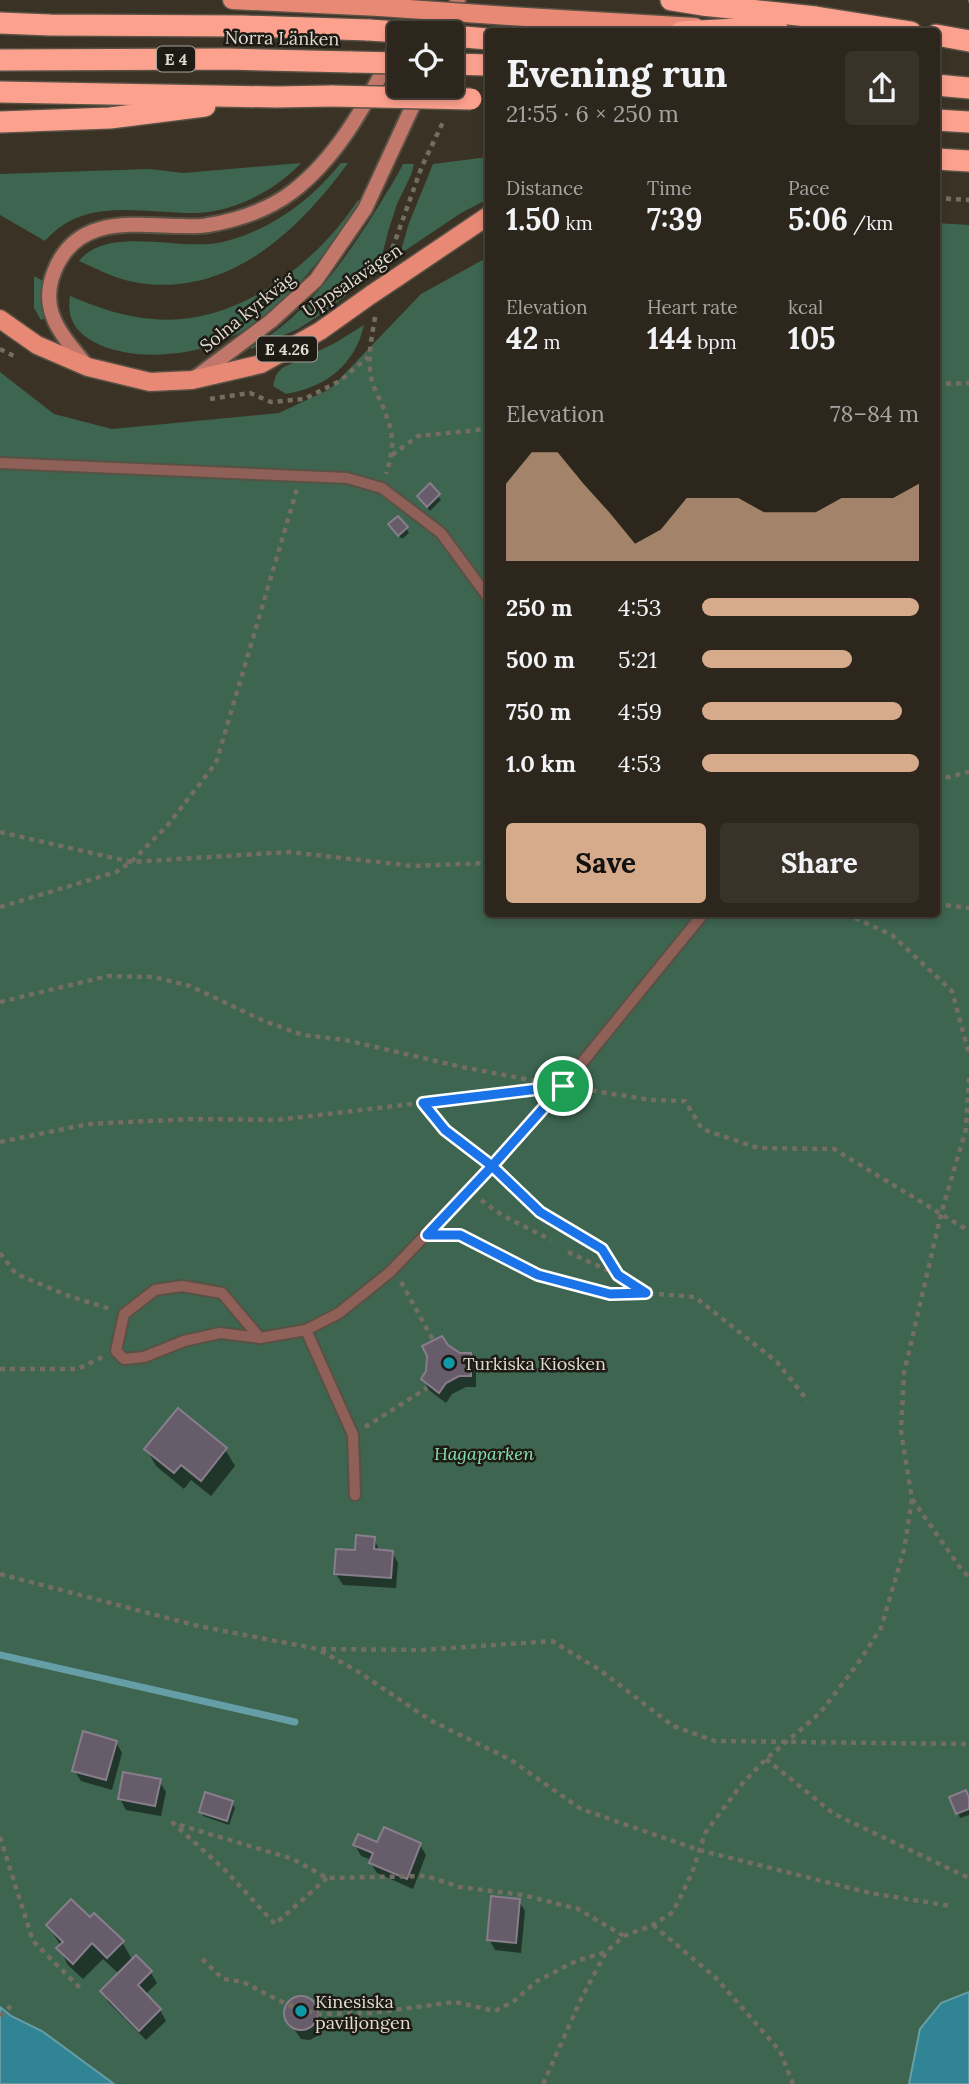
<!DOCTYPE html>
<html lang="en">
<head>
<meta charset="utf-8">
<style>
  body { margin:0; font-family:Lora,serif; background:#383229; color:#f1f3f6; height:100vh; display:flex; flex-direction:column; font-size:26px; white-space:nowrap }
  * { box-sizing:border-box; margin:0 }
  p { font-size:23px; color:#a6a5a3 }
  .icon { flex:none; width:38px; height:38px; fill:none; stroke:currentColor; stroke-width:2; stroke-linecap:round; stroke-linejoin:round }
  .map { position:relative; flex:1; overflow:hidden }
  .details { position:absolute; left:485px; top:28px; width:455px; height:889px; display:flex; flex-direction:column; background:#2c261c; border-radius:7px; box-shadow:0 4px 10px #0003,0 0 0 2px #48433b }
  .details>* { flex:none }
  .tools { position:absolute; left:387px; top:21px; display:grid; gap:14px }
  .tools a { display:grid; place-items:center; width:77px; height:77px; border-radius:7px; background:#2c261c; box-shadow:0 4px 10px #0003,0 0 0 2px #48433b; font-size:35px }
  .pin { position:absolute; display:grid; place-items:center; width:60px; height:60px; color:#fff; margin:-30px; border:4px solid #fff; border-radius:50%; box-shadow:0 2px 7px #0007 }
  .round { display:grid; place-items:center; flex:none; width:74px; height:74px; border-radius:7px; background:#383229 }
  .headline { display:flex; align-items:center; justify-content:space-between; height:119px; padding:0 21px }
  h1 { font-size:38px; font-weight:800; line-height:52px }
  .metrics { display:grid; grid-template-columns:repeat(3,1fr); gap:10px; height:119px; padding:7px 21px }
  .metrics div { display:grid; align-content:center }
  .metrics b { font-size:30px; font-weight:800 }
  .metrics small { font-size:19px; font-weight:400 }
  .metrics p { font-size:19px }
  .chart { height:196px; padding:14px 21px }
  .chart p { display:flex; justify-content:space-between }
  .chart svg { width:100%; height:126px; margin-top:7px; fill:#d6ab8b; opacity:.7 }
  .primary-button { display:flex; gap:14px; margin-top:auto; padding:14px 21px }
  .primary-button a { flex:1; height:80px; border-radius:7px; background:#d6ab8b; color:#111; font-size:28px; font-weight:800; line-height:80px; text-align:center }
  .primary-button a+a { background:#383229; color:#f1f3f6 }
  ul { padding:0 21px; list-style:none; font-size:23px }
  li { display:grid; grid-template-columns:112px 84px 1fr; align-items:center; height:52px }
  li i { height:18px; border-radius:9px; background:#d6ab8b }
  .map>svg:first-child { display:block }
  .green { fill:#3d6550 }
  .water { fill:#318493; stroke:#659ea6; stroke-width:2 }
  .shadow { fill:#0007 }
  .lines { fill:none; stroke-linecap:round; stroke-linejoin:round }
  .stream { stroke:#659ea6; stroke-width:7 }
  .building { fill:#675c6a; stroke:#887d8b; stroke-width:2 }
  .lane-casing { stroke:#585144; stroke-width:14 }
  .secondary-casing { stroke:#585144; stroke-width:18 }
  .primary-casing { stroke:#585144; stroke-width:21 }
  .highway-casing { stroke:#585144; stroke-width:24 }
  .path { stroke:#746e62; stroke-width:4.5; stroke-dasharray:5 5; stroke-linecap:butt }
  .lane { stroke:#8f6057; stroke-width:10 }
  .secondary { stroke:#c17769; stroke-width:14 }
  .primary { stroke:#e88976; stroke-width:18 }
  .highway { stroke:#fda18f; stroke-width:21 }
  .primary-bridge-casing { stroke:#585144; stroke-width:21; stroke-linecap:butt }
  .highway-bridge-casing { stroke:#585144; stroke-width:24; stroke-linecap:butt }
  .primary-bridge { stroke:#e88976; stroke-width:18 }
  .highway-bridge { stroke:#fda18f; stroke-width:21 }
  .route-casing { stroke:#fff; stroke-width:14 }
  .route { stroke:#1a73e8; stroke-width:9 }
  .culture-dot { fill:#0f9aa8; stroke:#1e1b15; stroke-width:2.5 }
  .labels { text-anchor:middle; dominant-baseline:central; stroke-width:5; stroke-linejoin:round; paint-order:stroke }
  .shield { fill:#1e1b15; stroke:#a5a199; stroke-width:2 }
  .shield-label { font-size:16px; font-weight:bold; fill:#dfdbd2 }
  .street-label { font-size:18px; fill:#dfdbd2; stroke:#1e1b15 }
  .poi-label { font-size:18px; fill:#dfdbd2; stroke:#1e1b15; text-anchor:start }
  .park-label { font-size:18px; font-style:italic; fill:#86e2b2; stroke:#1e1b15 }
</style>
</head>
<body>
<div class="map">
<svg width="969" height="2084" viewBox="0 0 969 2084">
  <rect width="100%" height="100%" fill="#3a3325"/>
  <g class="green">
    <polygon points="488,157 488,199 461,213 400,254 409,223 433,164"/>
    <path d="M 301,163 C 276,190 234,212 197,213 C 145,214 84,195 45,241 L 0,215 L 0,174 L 150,169 L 183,173 Z"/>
    <path d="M 341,163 L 348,163 C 296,234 224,302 129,281 C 112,277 95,268 79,261 C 108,224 182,252 223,242 C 271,230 310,201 341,163 Z"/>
    <path d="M 403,164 L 414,164 L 411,175 L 397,204 L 388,232 L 378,271 L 323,313 L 298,329 L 251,349 L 251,347 C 306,318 349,254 381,202 C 388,190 397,177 403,164 Z"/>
    <path d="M 358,200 L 360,203 L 353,215 C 304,281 258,347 168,354 C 145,356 122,354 100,345 C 78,335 66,321 70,296 C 96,307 124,317 153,319 C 234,327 316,265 358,200 Z"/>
    <polygon points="936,223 969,225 969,1992 941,2003 909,2084 114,2084 42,2031 8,2014 0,2007 0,372 54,414 112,429 279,413 330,389 421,294 488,257 488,914 936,914"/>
    <polygon points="34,276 43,281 42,296 46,318 41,320 34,308"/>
    <path d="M 364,325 C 355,365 326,387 286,394 L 273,386 L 276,375 L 282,368 L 335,343 Z"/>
  </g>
  <g class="water">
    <polygon points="969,1992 969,2084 909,2084 920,2029 941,2003"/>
    <polygon points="0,2007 11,2016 42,2031 114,2084 0,2084"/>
  </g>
  <g class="shadow">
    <polygon points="430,486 441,500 430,511 422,501"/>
    <polygon points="406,528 409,533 402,539 393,529"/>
    <polygon points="460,1355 470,1355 476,1366 476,1387 466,1387 452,1394 446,1403 429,1390 423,1379"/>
    <polygon points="225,1449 235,1466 211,1496 191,1480 184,1489 156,1466 147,1450"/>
    <polygon points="374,1538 380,1552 392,1552 398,1563 396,1588 343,1585 336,1574"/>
    <polygon points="116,1742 122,1753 112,1790 81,1781 74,1770"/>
    <polygon points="159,1781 166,1792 161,1816 126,1810 120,1799"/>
    <polygon points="952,1798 969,1799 969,1815 960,1818"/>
    <polygon points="232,1803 235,1808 229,1825 203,1816 201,1811"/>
    <polygon points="378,1844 420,1845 426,1855 413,1889 377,1873 370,1862 372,1860 361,1856 355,1845"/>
    <polygon points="519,1901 525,1911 521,1953 495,1950 489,1939"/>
    <polygon points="90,1920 122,1942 133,1961 136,1957 151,1973 157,1983 145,1995 160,2010 166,2021 146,2040 108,2002 102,1991 119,1974 103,1959 83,1979 68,1965 59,1948 61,1946 48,1926"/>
    <polygon points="296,1998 310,2001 322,2021 323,2026 319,2035 310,2040 301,2039 287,2019 286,2009"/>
  </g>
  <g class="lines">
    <polyline class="stream" points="0,1655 295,1722"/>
  </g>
  <g class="building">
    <polygon points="430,483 440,494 427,507 417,496"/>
    <polygon points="398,516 408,527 398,536 388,524"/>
    <polygon points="442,1336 448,1345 460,1353 471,1353 471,1376 459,1376 446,1383 439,1393 421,1379 426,1371 427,1356 422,1346"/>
    <polygon points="178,1408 227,1448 201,1481 181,1465 174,1473 144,1449"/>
    <polygon points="356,1535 375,1537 374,1549 393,1551 391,1578 334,1574 336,1549 355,1550"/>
    <polygon points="83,1731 117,1741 106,1780 72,1771"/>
    <polygon points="123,1772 161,1779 155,1806 118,1799"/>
    <polygon points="966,1790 969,1798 969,1809 956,1814 949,1797"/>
    <polygon points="205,1792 233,1801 227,1821 199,1812"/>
    <polygon points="384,1827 421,1843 407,1879 369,1863 373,1853 353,1845 358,1834 377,1842"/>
    <polygon points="491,1896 520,1899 516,1943 487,1940"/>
    <polygon points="71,1899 90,1917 94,1913 124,1941 107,1958 92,1943 73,1964 56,1948 63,1942 46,1925"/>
    <polygon points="136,1955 152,1971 138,1985 161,2009 139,2031 100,1991"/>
    <circle cx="301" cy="2013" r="17"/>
  </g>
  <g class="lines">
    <g class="lane-casing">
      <g id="lane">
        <polyline points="0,463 347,478 382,488 441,533 488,597"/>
        <polyline points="306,1330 353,1435 355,1495"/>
        <polyline points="260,1338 222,1293 182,1286 155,1290 124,1314 116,1351 124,1359 144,1357 184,1341 220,1333 260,1338 306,1330 339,1313 390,1272 492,1166 563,1086 703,914"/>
      </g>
    </g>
    <g class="secondary-casing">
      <g id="secondary">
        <polyline points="403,33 422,0"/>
        <polyline points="444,33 458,0"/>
        <path d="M 87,366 C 64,337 38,313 54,272 C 76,215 131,225 182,226 C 191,226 200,227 208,225 C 238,220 268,210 292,192 C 342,154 370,95 399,41"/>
        <polyline points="196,377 271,321 316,280 365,209 422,86"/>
      </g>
    </g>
    <g class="primary-casing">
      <g id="primary">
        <polyline points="232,0 380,7"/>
        <polyline points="509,16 695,27"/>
        <polyline points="396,278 488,216"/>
        <polyline points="0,319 37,345 88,367 150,382 192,380 261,364 320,331 372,294"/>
      </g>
    </g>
    <g class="highway-casing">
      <g id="highway">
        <polyline points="671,0 702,5 816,17 911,32"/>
        <polyline points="0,23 50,25 243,26 369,30"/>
        <polyline points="681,32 737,29 779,32"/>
        <polyline points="936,35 969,41"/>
        <polyline points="0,60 227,59 352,62"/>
        <polyline points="936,85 969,88"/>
        <polyline points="0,92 276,97 332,96"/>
        <polyline points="936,120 969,122"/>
        <polyline points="0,122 110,118 205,106"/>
        <polyline points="936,159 969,161"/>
      </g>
    </g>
    <g class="path">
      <polyline points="968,0 969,0"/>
      <polyline points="936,198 969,200"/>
      <polyline points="389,258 422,166 444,120"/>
      <path d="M 375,317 C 372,337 367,357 371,376 C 372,385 377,394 381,402 C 393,431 396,443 386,474"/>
      <polyline points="0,349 14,356"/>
      <polyline points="936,384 969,383"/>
      <polyline points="210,399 250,393 271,402 304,399 340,381 368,357"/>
      <polyline points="392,455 418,436 477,430 488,427"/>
      <polyline points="936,780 969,772"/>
      <polyline points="0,832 131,862 289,852 413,866 488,863"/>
      <polyline points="936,904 969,908"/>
      <polyline points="0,907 116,872 131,862 167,826 216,763 297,489"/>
      <polyline points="846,914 892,935 952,991 969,1054"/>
      <polyline points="0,1002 108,976 154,977 190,986 264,1021 303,1035 345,1040 462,1067 546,1083"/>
      <polyline points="969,1078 966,1129 941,1214 904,1373 901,1431 912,1499 961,1569 969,1577"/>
      <polyline points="582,1089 651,1100 685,1101 702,1129 758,1148 834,1149 969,1231"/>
      <polyline points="423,1104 445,1130 481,1158"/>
      <polyline points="0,1142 88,1124 192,1119 277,1120 538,1089"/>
      <polyline points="503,1177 540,1212 602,1249 618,1275 646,1293 695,1297 777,1362 808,1401"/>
      <polyline points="481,1200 502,1215 551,1240"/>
      <polyline points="448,1235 460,1235 538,1275 610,1294 644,1293"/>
      <polyline points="568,1252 618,1275"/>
      <polyline points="0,1253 16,1274 69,1296 110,1309"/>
      <polyline points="401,1282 433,1340"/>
      <polyline points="0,1369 78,1369 102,1357"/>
      <polyline points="365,1427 427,1388"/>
      <polyline points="0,1574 198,1626 318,1649 423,1650 552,1641 600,1670 673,1726 715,1741 969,1744"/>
      <polyline points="321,1651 357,1671 430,1720 511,1760 581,1809 699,1850 870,1893 951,1906"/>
      <polyline points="766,1759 834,1814 969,1878"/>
      <polyline points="0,1837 33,1941 82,1990"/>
      <polyline points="327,1878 275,1924 225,1870 173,1823 293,1859 327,1878 426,1876 460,1887 523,1895 578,1909 624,1936"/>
      <polyline points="653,1925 716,1978 780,2051 793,2084"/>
      <polyline points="202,1959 223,1979 243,1982 286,2004 318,2014 371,2013 455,2002 495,2011 514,2001 537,1981 576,1961 606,1952"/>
      <polyline points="0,2016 11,2006"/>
      <polyline points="543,2084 581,1999 606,1952 624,1936 653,1925 673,1912 692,1873 705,1833 741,1785 766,1759 820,1713 856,1666 881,1628 904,1550 912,1499"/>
    </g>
    <use href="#lane" class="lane"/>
    <use href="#secondary" class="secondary"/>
    <use href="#primary" class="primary"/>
    <use href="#highway" class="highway"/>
    <g class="primary-bridge-casing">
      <g id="primary-bridge">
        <polyline points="380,7 509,16"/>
        <polyline points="372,294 396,278"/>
      </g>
    </g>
    <g class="highway-bridge-casing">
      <g id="highway-bridge">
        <polyline points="369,30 414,33"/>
        <polyline points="452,36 488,39"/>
        <polyline points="352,62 399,63"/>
        <polyline points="452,64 487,65"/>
        <polyline points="332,96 471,99"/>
      </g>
    </g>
    <use href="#primary-bridge" class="primary-bridge"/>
    <use href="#highway-bridge" class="highway-bridge"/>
  </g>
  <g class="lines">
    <g class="route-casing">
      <polyline id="route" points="563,1086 492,1166 427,1235 460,1235 538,1275 610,1294 646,1293 618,1275 602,1249 540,1212 492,1166 445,1130 423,1103 563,1086"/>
    </g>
    <use href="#route" class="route"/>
  </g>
  <g class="culture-dot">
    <circle cx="449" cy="1363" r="7"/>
    <circle cx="301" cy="2011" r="7"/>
  </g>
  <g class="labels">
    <g class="shield">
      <rect x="157" y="46.5" width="38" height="25" rx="5"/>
      <rect x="257" y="336.5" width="60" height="25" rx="5"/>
    </g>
    <g class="shield-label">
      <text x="176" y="59">E 4</text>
      <text x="287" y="349">E 4.26</text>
    </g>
    <g class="street-label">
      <text transform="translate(282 38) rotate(1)">Norra Länken</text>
      <text transform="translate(352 280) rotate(-34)">Uppsalavägen</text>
      <text transform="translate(247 312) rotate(-39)">Solna kyrkväg</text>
    </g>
    <g class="poi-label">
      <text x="463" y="1363">Turkiska Kiosken</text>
      <text x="315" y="2001">Kinesiska<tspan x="315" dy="21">paviljongen</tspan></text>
    </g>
    <g class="park-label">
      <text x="484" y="1453">Hagaparken</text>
    </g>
  </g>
</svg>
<div class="tools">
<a><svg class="icon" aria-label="locate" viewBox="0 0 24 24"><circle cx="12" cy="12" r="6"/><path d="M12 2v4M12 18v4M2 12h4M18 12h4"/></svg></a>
</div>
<div class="pin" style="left:563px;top:1086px;background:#1e9e55"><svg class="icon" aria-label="arrive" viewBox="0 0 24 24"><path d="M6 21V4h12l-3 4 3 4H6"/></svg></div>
<section class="details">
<div class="headline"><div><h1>Evening run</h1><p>21:55 · 6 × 250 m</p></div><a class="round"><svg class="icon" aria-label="share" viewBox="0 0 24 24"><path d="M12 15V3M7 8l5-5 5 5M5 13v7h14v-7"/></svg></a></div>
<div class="metrics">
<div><p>Distance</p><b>1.50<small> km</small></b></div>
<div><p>Time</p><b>7:39</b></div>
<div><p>Pace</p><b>5:06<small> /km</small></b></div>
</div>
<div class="metrics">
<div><p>Elevation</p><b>42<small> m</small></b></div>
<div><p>Heart rate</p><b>144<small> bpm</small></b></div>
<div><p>kcal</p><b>105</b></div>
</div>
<div class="chart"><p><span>Elevation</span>78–84 m</p>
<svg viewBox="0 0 160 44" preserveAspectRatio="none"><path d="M0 44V17L10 6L20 6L30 17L40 27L50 38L60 33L70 22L80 22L90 22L100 27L110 27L120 27L130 22L140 22L150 22L160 17V44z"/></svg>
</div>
<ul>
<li><b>250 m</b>4:53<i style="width:100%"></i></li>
<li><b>500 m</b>5:21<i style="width:69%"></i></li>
<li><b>750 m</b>4:59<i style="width:92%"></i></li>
<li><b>1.0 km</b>4:53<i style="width:100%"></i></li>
</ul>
<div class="primary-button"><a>Save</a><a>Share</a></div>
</section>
</div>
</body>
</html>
